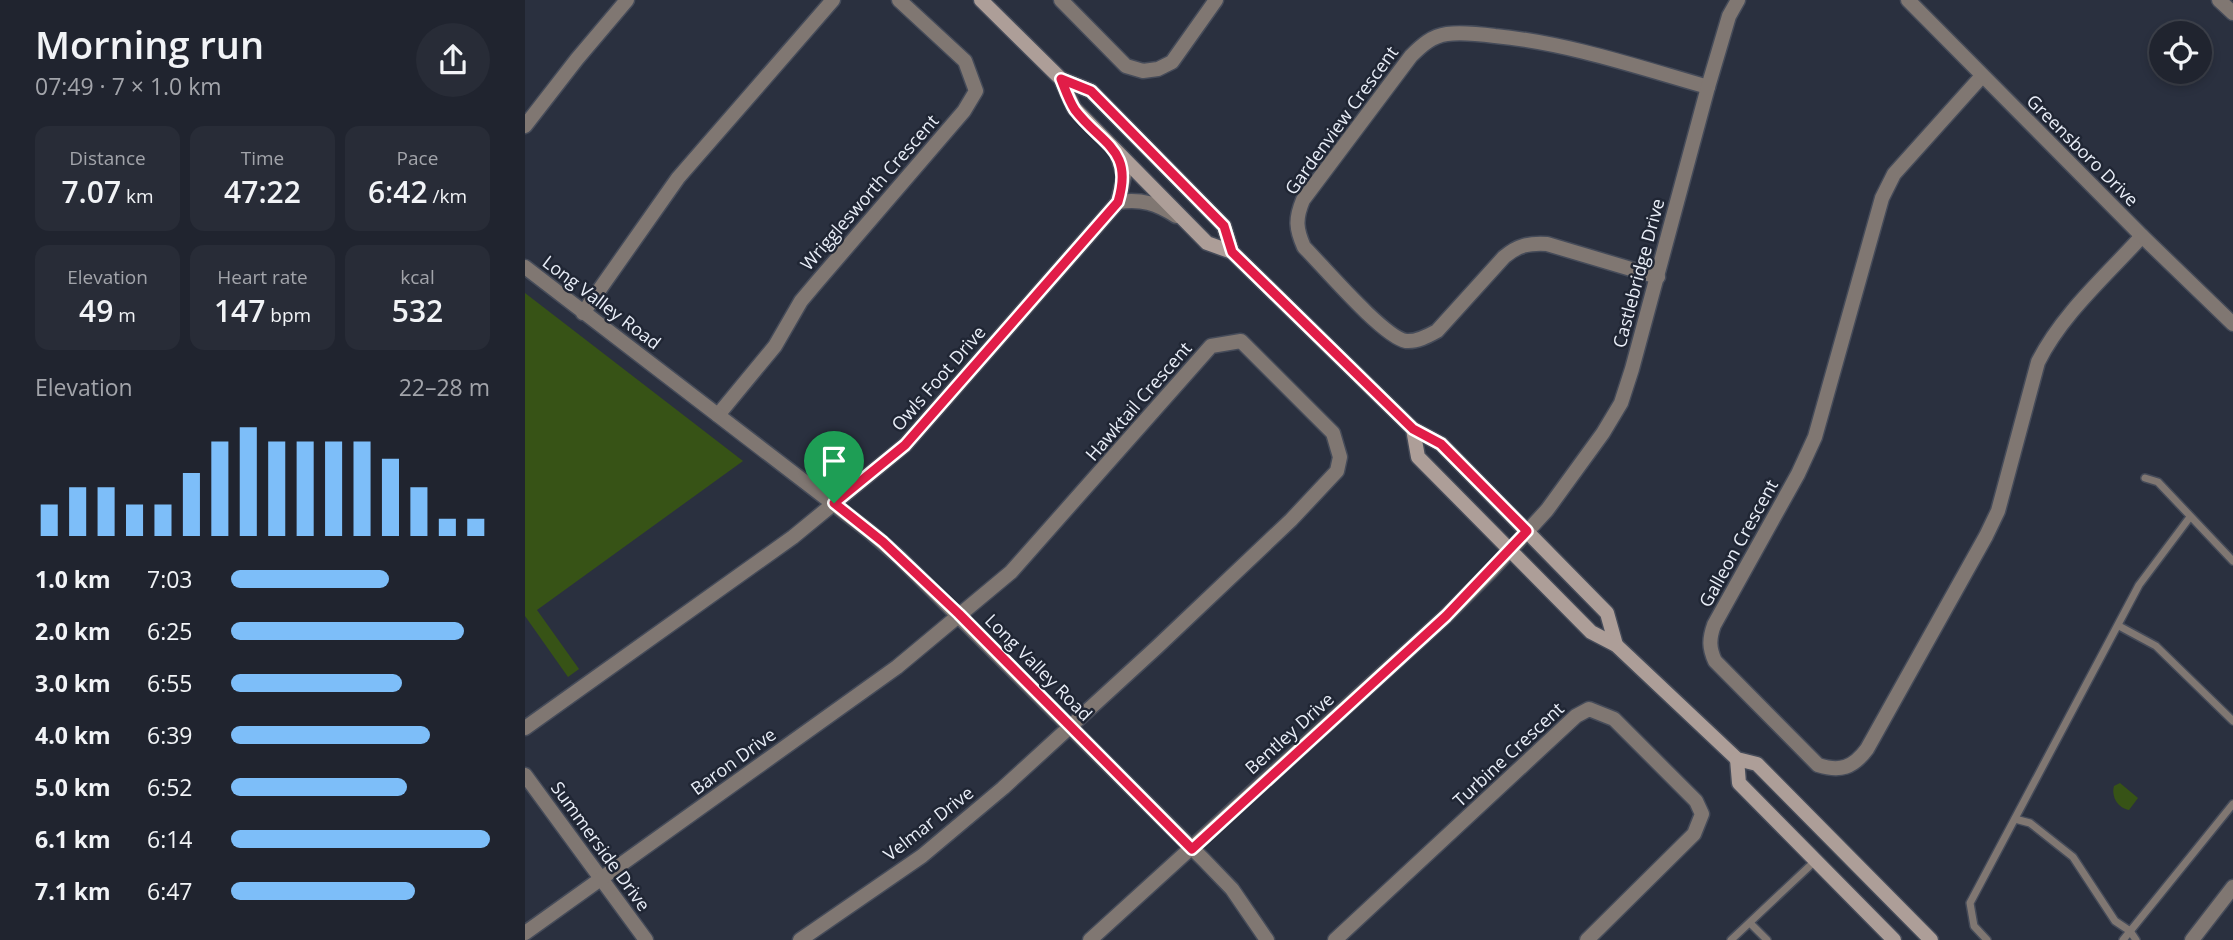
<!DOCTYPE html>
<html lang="en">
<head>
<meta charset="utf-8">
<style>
  body { margin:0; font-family:"Open Sans",sans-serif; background:#282c37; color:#f1f3f6; height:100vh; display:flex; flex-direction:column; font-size:26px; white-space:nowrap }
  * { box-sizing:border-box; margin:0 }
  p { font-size:23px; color:#a2a4aa }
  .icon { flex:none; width:38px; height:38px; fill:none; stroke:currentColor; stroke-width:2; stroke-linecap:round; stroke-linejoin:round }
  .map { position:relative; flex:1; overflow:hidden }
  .side { display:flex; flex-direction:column; background:#20242f; width:525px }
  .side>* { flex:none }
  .controls { position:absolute; left:1624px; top:21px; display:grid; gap:14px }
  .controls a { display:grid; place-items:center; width:63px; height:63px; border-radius:50%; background:#20242f; box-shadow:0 4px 10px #0003,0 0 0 2px #3d414b; font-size:35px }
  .pin { position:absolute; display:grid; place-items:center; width:60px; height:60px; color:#fff; margin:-72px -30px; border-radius:50% 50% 50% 0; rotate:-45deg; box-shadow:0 0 7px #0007 }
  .pin .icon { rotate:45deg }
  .round { display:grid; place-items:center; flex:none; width:74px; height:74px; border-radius:37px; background:#282c37 }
  .headline { display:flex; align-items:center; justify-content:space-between; height:119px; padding:0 35px }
  h1 { font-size:38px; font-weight:600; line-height:52px }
  .stats { display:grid; grid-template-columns:repeat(3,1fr); gap:10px; height:119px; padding:7px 35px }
  .stats div { display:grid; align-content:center; border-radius:14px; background:#282c37; text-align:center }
  .stats b { font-size:30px; font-weight:600 }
  .stats small { font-size:19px; font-weight:400 }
  .stats p { font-size:19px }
  .chart { height:196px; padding:14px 35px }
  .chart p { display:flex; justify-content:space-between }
  .chart svg { width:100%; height:126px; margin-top:7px; stroke:#7dbef9; stroke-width:6 }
  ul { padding:0 35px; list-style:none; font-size:23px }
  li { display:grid; grid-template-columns:112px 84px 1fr; align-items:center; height:52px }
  li i { height:18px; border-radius:9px; background:#7dbef9 }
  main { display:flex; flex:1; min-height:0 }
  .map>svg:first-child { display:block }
  .green { fill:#375316 }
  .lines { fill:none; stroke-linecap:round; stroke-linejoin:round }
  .service-casing { stroke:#454b59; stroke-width:10 }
  .minor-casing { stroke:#454b59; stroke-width:17 }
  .tertiary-casing { stroke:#454b59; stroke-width:17 }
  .secondary-casing { stroke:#454b59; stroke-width:17 }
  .service { stroke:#807772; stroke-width:7 }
  .minor { stroke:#807772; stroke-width:14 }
  .tertiary { stroke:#807772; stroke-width:14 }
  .secondary { stroke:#ad9e98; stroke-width:14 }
  .route-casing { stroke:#fff; stroke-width:14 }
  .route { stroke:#e11d48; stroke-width:9 }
  .labels { text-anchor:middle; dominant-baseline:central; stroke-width:5; stroke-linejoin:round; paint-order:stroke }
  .street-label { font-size:18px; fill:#e9eef8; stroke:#202634 }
</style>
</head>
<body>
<main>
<section class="side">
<div class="headline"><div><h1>Morning run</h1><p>07:49 · 7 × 1.0 km</p></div><a class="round"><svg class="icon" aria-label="share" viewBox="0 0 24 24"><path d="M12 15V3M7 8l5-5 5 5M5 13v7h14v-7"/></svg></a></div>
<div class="stats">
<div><p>Distance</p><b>7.07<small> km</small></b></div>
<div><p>Time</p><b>47:22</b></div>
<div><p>Pace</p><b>6:42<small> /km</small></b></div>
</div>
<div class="stats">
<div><p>Elevation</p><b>49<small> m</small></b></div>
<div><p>Heart rate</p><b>147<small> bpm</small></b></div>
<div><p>kcal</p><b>532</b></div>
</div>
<div class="chart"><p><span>Elevation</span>22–28 m</p>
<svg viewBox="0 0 160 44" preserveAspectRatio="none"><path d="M5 44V33M15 44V27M25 44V27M35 44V33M45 44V33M55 44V22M65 44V11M75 44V6M85 44V11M95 44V11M105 44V11M115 44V11M125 44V17M135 44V27M145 44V38M155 44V38"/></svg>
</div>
<ul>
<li><b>1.0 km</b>7:03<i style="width:61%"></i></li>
<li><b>2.0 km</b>6:25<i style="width:90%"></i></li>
<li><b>3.0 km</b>6:55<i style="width:66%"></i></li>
<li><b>4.0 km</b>6:39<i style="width:77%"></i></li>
<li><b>5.0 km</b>6:52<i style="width:68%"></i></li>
<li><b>6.1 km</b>6:14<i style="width:100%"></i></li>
<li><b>7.1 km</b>6:47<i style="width:71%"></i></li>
</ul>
</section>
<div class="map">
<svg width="1708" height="940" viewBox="0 0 1708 940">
  <rect width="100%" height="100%" fill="#2a303f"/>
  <g class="green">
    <polygon points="0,293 218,461 12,610 54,669 43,677 0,616"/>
    <path d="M 1595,783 L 1613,798 L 1604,810 C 1593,808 1586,797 1589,786 Z"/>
  </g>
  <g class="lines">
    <g class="service-casing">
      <g id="service">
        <polyline points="1620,478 1633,482 1708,561"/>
        <polyline points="1594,626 1631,646 1708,721"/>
        <polyline points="1490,819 1505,823 1548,857 1590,921 1605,931 1611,940"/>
        <polyline points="1225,923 1242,940"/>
        <polyline points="1206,940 1290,861"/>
        <polyline points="1462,940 1449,926 1445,903 1614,585 1665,517"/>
        <polyline points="1598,940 1708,804"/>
      </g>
    </g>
    <g class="minor-casing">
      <g id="minor">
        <polyline points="536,0 601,66 618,71 633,69 647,62 691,0"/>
        <polyline points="1694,0 1708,13"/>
        <path d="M 1457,76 L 1369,174 L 1357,198 L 1290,437 L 1273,474 L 1189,625 C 1184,639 1184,648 1190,661 L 1293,765 C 1315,772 1328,768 1342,749 L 1461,536 L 1473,511 L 1513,362 C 1537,314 1581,276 1617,236"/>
        <path d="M 593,202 C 617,199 631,203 651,216"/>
        <path d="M 1133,277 L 1022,244 C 1004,243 993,245 979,257 L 912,331 C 903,336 892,342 881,341 C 858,337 798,266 779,247 C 771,229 770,219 778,200 L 886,56 C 897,45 907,36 922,34 C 938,32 954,34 970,36 C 1043,43 1113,67 1183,87"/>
        <polyline points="58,313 153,178 308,0"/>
        <polyline points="193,415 250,346 276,301 292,282 439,111 451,91 440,61 374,0"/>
        <polyline points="0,728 268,537 380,445 593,202 599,176 592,153"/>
        <polyline points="0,775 121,940"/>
        <polyline points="0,933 372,667 486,572 686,346 716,341 808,433 815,457 812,471 766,520 632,647 478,788 397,856 275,940"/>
        <polyline points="810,940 1051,716 1064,709 1089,719 1171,801 1177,814 1169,834 1062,940"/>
      </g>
    </g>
    <g class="tertiary-casing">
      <g id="tertiary">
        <polyline points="1383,0 1617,236 1708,324"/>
        <polyline points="0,126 52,59 102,0"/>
        <polyline points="0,267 345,532 375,558 679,860 707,889 742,940"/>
        <polyline points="565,940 921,616 966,571 1022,510 1078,433 1096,403 1107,369 1183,87 1204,16 1213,0"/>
        <polyline points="1667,940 1708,887"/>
      </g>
    </g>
    <g class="secondary-casing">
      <g id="secondary">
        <polyline points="456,0 536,79 549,108 682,243 707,252 888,429 916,444 1082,613 1091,645"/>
        <polyline points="536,79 566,91 699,226 707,252"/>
        <polyline points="888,429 893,457 1066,632 1091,645 1212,759 1232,764 1406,940"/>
        <polyline points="1212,759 1214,783 1369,940"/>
      </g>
    </g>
    <use href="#service" class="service"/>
    <use href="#minor" class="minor"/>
    <use href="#tertiary" class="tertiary"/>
    <use href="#secondary" class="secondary"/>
  </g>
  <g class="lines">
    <g class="route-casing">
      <path id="route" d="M 536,79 L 566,91 L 699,226 L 707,252 L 888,429 L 916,444 L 1002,531 L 921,616 L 667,849 L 434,614 L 358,542 L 309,503 L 380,445 L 593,202 C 609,149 577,145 550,110 C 544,101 540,89 536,79 Z"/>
    </g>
    <use href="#route" class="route"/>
  </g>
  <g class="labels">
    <g class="street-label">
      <text transform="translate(816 120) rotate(-54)">Gardenview Crescent</text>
      <text transform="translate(1558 150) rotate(45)">Greensboro Drive</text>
      <text transform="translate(344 192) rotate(-49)">Wrigglesworth Crescent</text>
      <text transform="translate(1113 273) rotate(-75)">Castlebridge Drive</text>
      <text transform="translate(77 302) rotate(37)">Long Valley Road</text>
      <text transform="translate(413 378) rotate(-49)">Owls Foot Drive</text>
      <text transform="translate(613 401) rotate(-49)">Hawktail Crescent</text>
      <text transform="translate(1213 543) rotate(-61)">Galleon Crescent</text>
      <text transform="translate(514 667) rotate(45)">Long Valley Road</text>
      <text transform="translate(764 733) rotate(-42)">Bentley Drive</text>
      <text transform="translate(983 754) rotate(-43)">Turbine Crescent</text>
      <text transform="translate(208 761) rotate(-36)">Baron Drive</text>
      <text transform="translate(403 823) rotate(-38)">Velmar Drive</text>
      <text transform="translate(76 846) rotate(54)">Summerside Drive</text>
    </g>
  </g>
</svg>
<div class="controls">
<a><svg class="icon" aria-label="locate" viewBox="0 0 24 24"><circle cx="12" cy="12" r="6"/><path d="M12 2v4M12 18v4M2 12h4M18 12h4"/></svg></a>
</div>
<div class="pin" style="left:309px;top:503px;background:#1e9e55"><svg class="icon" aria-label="arrive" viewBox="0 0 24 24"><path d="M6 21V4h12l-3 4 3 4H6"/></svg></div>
</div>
</main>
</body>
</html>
